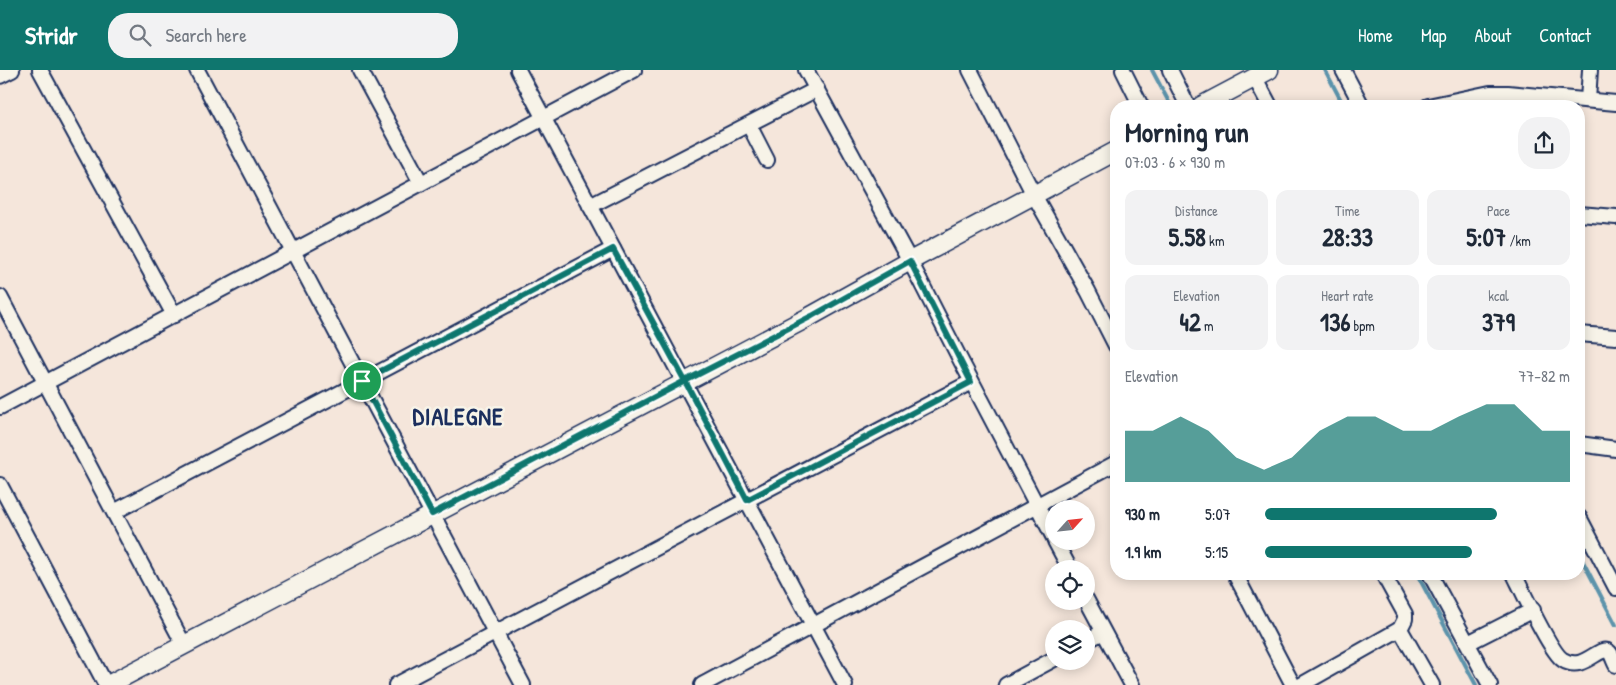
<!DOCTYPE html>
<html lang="en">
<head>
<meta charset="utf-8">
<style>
  body { margin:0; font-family:"Patrick Hand",sans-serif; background:#f2f2f3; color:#1f2937; height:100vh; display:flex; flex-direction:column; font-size:19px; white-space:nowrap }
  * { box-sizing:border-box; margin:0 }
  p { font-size:16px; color:#747a83 }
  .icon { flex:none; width:28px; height:28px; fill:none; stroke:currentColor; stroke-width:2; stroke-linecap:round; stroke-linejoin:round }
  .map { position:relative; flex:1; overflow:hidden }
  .panel { position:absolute; left:1110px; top:30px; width:475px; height:480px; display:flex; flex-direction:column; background:#fff; border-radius:20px; box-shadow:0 2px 12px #0003 }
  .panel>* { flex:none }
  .needle { width:32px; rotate:63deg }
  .tools { position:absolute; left:1045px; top:430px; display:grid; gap:10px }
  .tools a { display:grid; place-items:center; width:50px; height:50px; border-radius:50%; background:#fff; box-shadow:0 2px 12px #0003; font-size:25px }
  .pin { position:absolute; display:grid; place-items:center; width:42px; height:42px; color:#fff; margin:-21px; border:2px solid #fff; border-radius:50%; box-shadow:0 1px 5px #0007 }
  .round { display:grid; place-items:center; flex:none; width:52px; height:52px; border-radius:20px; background:#f2f2f3 }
  .overview { display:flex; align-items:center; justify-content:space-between; height:85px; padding:0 15px }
  h1 { font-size:28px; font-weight:700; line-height:38px }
  .stats { display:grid; grid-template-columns:repeat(3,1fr); gap:8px; height:85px; padding:5px 15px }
  .stats div { display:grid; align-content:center; border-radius:12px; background:#f2f2f3; text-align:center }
  .stats b { font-size:25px; font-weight:700 }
  .stats small { font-size:14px; font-weight:400 }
  .stats p { font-size:14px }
  .chart { height:140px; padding:10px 15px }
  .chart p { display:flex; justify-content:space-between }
  .chart svg { width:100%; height:90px; margin-top:5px; fill:#0f766e; opacity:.7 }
  ul { padding:0 15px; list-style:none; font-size:16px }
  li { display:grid; grid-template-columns:80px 60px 1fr; align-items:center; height:38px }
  li i { height:12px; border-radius:6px; background:#0f766e }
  header { display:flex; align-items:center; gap:30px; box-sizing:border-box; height:70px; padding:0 25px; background:#0f766e; color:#fff }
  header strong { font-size:24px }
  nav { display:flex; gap:28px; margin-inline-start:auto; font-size:18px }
  .search { width:350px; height:45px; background:#f2f2f3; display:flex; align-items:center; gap:12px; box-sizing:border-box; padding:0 18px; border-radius:20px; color:#747a83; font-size:19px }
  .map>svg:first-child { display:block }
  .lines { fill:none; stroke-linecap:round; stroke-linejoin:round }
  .stream { stroke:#5b93ab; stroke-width:4 }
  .minor-casing { stroke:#1b2f5e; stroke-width:18 }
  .tertiary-casing { stroke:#1b2f5e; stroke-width:21 }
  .minor { stroke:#f7f3e8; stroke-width:14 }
  .tertiary { stroke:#f7f3e8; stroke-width:18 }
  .route-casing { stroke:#fff; stroke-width:10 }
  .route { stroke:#0f766e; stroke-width:6 }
  .labels { text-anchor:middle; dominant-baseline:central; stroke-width:5; stroke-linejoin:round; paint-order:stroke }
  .district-label { font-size:24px; font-weight:bold; letter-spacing:1px; fill:#1b2f5e; stroke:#f7f3e8 }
</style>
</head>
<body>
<header>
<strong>Stridr</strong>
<div class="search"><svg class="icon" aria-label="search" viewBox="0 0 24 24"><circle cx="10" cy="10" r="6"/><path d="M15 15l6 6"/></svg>Search here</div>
<nav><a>Home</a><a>Map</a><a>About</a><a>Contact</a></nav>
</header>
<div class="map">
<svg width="1616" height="615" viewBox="0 0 1616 615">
  <rect width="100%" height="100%" fill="#f5e6db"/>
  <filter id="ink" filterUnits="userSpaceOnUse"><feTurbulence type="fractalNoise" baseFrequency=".02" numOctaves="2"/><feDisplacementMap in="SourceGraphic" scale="10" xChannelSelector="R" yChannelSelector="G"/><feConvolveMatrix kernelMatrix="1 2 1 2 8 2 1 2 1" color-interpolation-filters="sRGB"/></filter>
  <g filter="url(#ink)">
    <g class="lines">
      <g class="stream">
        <polyline points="1152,0 1171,36"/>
        <polyline points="1325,0 1344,36"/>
        <polyline points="1579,484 1616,555"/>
        <polyline points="1417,504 1476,615"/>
      </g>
      <g class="minor-casing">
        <g id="minor">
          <polyline points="40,0 174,245"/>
          <polyline points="197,0 523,615"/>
          <polyline points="360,0 421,113"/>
          <polyline points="518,0 845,615"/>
          <polyline points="806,0 910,191 961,291 1054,468"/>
          <polyline points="970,0 1034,125 1088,221 1116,276"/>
          <polyline points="1123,0 1141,36"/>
          <polyline points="1170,0 1188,36"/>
          <polyline points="1343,0 1362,36"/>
          <polyline points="0,6 12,0"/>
          <polyline points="1255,8 1270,36"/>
          <polyline points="1588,30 1590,0"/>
          <polyline points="1428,36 1490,23 1508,23 1616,33"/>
          <polyline points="749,55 767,90"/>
          <polyline points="590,136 817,19"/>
          <polyline points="1579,144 1616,147"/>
          <polyline points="0,227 184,575"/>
          <polyline points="1579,264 1616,267"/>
          <polyline points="0,337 634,0"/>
          <polyline points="1579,374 1616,379"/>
          <polyline points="0,415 106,615"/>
          <polyline points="114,442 613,179"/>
          <polyline points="1579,447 1616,518"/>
          <polyline points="1055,471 1070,499"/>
          <polyline points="1235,504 1293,615"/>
          <polyline points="1430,504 1490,615"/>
          <path d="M 1514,504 C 1522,520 1551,583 1563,590 C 1584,603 1599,574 1609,582 C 1612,584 1614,592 1616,595"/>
          <polyline points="1086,529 1132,615"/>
          <polyline points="1400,559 1432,615"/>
          <polyline points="1086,571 1103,562"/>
          <polyline points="1468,573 1533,540"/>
          <polyline points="396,615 971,312"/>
          <polyline points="702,615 1116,393"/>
          <polyline points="1006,615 1054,589"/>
          <polyline points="1301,615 1400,559 1405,549 1405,544 1383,504"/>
        </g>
      </g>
      <g class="tertiary-casing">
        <g id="tertiary">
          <polyline points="1201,36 1269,0"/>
          <polyline points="108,615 811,246 910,191 1116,81"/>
        </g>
      </g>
      <use href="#minor" class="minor"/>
      <use href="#tertiary" class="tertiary"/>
    </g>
  </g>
  <g class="lines" filter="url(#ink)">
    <g class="route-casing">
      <polyline id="route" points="362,311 432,444 685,311 747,430 971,312 910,191 812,246 685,311 613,179 362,311"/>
    </g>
    <use href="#route" class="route"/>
  </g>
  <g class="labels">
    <g class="district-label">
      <text x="458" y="346">DIALEGNE</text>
    </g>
  </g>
</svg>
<div class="tools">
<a><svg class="needle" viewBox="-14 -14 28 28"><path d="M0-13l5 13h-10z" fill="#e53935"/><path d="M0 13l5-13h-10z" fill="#747a83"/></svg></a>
<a><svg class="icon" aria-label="locate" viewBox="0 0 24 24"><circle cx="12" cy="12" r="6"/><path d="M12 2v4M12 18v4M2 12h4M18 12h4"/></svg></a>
<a><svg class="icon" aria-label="layers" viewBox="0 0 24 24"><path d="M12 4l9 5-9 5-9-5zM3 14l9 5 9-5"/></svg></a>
</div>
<div class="pin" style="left:362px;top:311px;background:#1e9e55"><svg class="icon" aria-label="arrive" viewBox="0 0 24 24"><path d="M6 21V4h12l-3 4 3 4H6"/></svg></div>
<section class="panel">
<div class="overview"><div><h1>Morning run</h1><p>07:03 · 6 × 930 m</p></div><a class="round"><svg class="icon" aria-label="share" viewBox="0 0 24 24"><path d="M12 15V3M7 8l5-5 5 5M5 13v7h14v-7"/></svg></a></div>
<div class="stats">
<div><p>Distance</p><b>5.58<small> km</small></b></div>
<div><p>Time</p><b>28:33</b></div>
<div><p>Pace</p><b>5:07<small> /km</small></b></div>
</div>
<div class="stats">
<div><p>Elevation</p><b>42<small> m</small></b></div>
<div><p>Heart rate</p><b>136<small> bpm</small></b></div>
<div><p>kcal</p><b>379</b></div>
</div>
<div class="chart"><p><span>Elevation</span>77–82 m</p>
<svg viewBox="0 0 160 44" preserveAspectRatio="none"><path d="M0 44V19L10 19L20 12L30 19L40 32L50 38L60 32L70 19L80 12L90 12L100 19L110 19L120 12L130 6L140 6L150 19L160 19V44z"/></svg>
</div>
<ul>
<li><b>930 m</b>5:07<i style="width:76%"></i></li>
<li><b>1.9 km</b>5:15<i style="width:68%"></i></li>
</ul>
</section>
</div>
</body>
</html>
